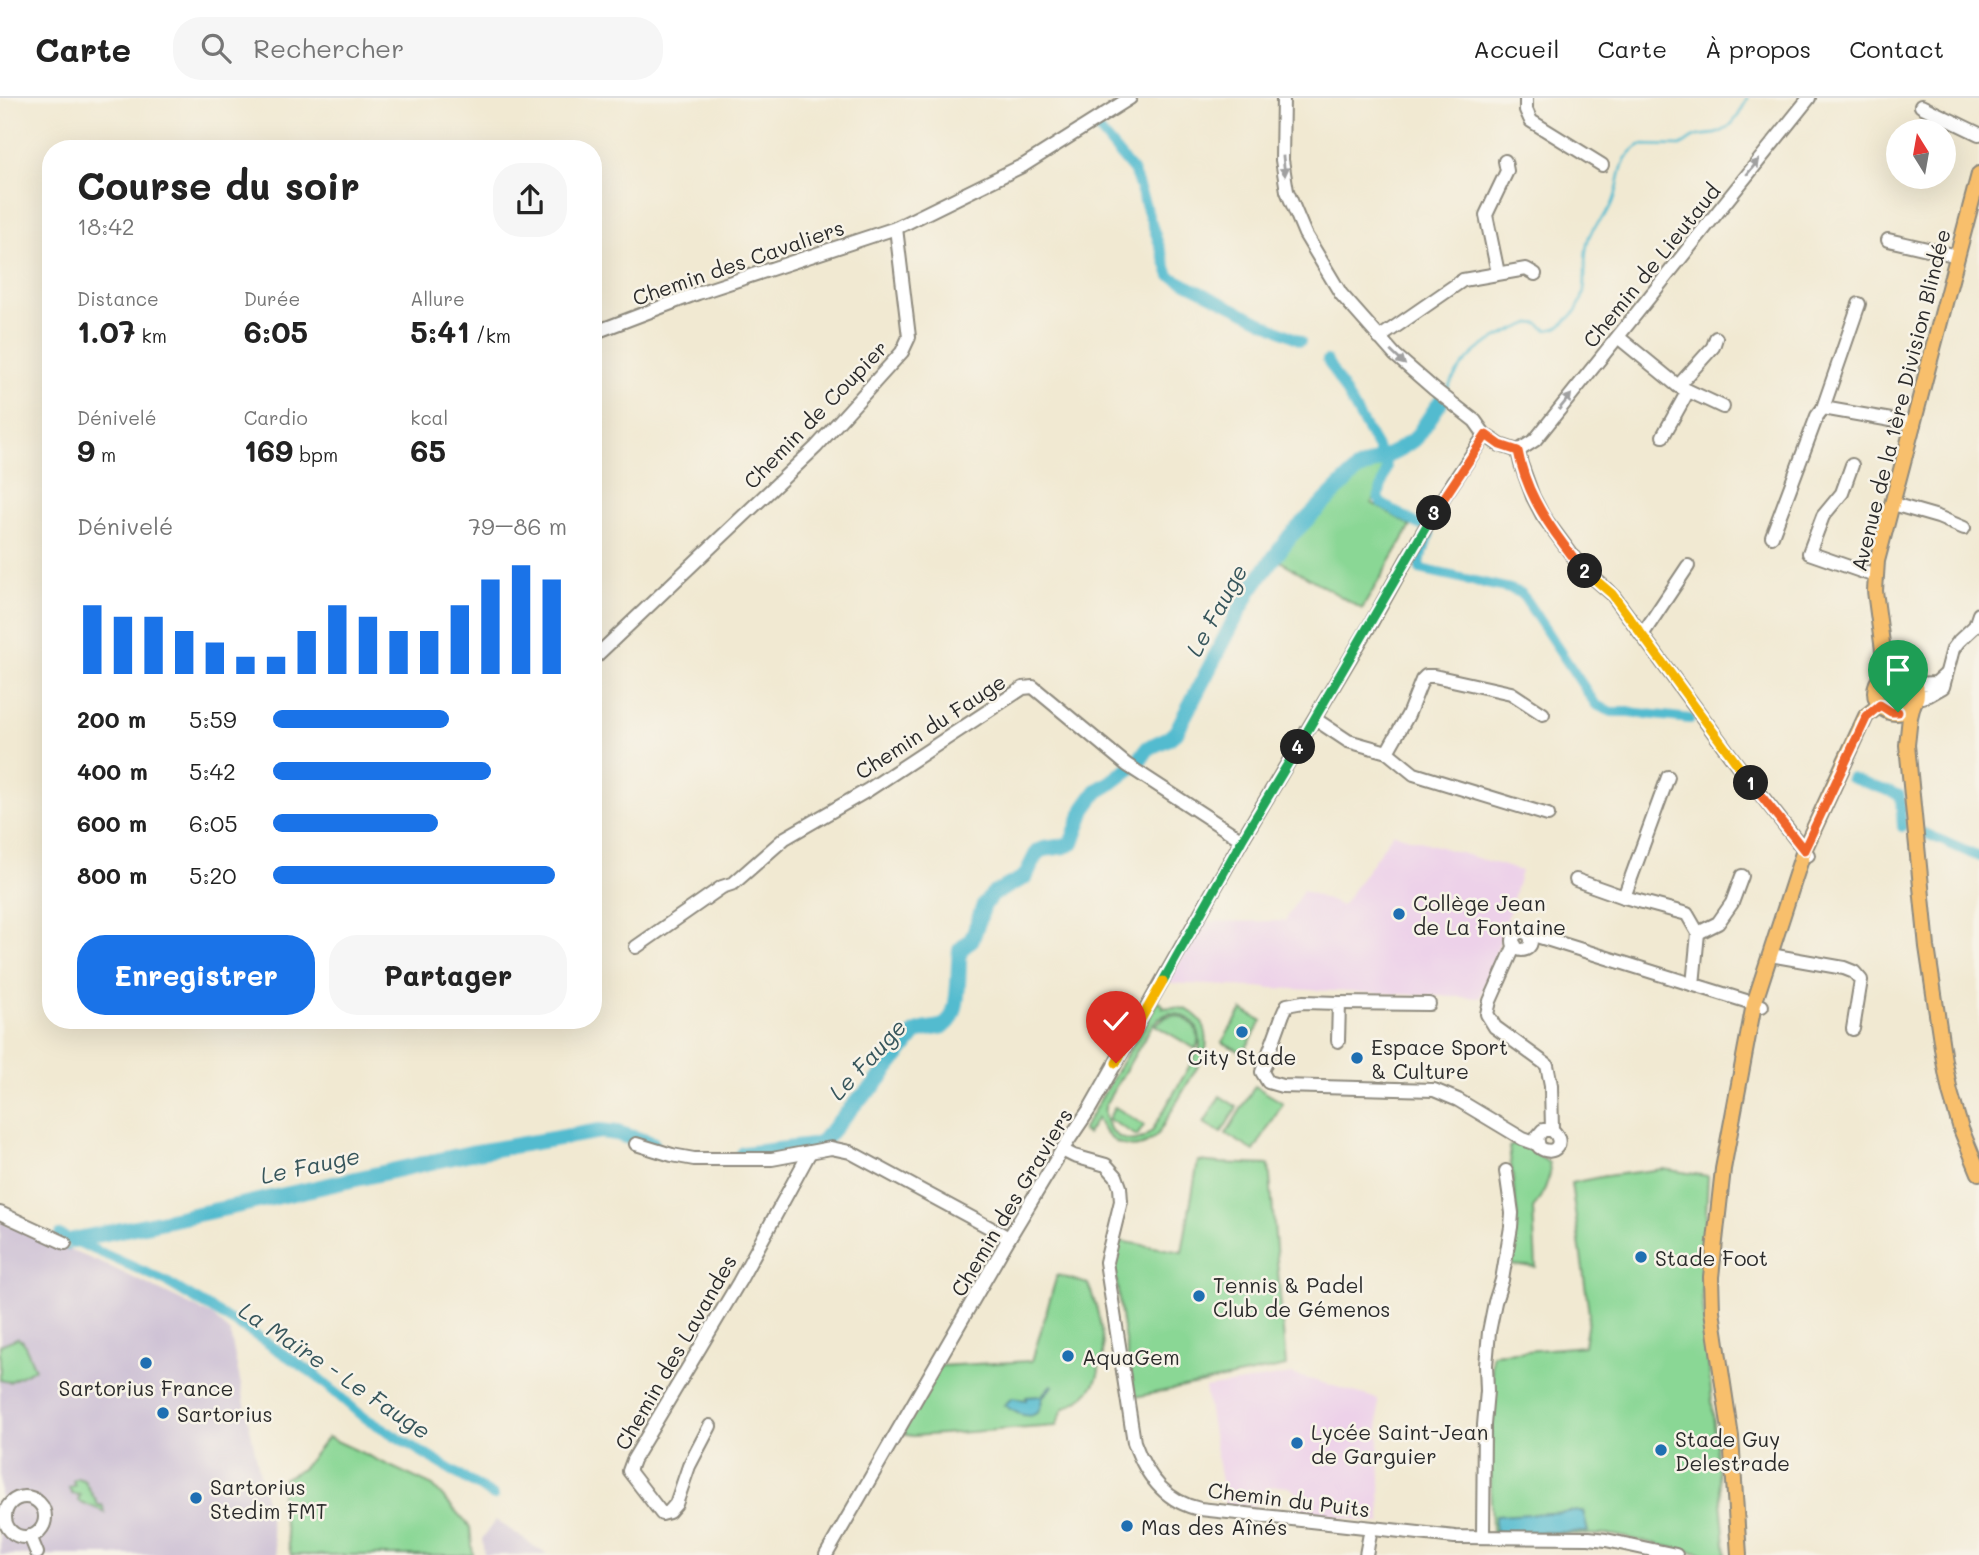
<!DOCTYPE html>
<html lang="fr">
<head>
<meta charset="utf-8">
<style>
  body { margin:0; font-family:Mali,sans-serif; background:#f6f6f6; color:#222; height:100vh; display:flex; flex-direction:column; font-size:26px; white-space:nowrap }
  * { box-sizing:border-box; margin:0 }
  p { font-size:23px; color:#767676 }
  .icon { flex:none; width:38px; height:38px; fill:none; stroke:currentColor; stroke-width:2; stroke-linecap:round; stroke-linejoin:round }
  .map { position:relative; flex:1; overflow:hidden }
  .panel { position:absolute; left:42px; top:42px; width:560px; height:889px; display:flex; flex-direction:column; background:#fff; border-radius:28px; box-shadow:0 7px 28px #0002 }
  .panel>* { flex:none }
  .needle { width:46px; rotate:349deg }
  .buttons { position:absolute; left:1886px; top:21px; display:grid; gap:14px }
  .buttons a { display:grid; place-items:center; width:70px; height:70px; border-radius:50%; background:#fff; box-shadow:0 7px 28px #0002; font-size:35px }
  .pin { position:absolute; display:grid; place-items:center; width:60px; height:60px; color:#fff; margin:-72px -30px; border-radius:50% 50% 50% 0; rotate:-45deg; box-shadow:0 0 7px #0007 }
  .pin .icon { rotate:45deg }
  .km { position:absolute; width:35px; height:35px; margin:-18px; border-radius:50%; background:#222; color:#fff; font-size:19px; line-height:35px; text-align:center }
  .round { display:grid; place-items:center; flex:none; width:74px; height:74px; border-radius:28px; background:#f6f6f6 }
  .head { display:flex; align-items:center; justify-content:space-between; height:119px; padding:0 35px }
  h1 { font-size:38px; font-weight:700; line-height:52px }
  .figures { display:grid; grid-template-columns:repeat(3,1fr); gap:10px; height:119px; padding:7px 35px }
  .figures div { display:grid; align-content:center }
  .figures b { font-size:30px; font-weight:700 }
  .figures small { font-size:19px; font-weight:400 }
  .figures p { font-size:19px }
  .chart { height:196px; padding:14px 35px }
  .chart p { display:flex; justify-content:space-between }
  .chart svg { width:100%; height:126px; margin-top:7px; stroke:#1a73e8; stroke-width:6 }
  .cta { display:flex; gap:14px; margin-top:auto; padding:14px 35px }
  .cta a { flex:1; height:80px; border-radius:28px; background:#1a73e8; color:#fff; font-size:28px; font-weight:700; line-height:80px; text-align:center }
  .cta a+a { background:#f6f6f6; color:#222 }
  ul { padding:0 35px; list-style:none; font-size:23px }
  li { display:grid; grid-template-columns:112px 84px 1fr; align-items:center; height:52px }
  li i { height:18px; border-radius:9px; background:#1a73e8 }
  header { display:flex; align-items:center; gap:42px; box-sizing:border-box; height:98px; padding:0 35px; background:#fff; border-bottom:2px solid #e0e0e0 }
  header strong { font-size:33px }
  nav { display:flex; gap:38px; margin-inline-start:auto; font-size:24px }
  .search { width:490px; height:63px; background:#f6f6f6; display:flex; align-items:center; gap:18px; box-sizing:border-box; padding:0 24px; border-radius:28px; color:#767676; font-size:26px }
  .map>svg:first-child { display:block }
  .built { fill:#edd1e9 }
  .industrial { fill:#ccbfd4 }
  .green { fill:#8ad795; stroke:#5a8160; stroke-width:2; fill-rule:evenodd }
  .water { fill:#52bbcf; stroke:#3e737d; stroke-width:2 }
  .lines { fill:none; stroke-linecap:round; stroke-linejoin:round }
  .stream { stroke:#52bbcf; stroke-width:2.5 }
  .canal { stroke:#52bbcf; stroke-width:10 }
  .river { stroke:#52bbcf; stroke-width:16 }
  .minor-casing { stroke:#8e8a7e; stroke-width:16 }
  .major-casing { stroke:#8e8a7e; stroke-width:18 }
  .minor { stroke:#fff; stroke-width:12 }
  .major { stroke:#f8bf6c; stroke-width:14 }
  .oneway { fill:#a0a0a0 }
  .split-1-casing { stroke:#fff; stroke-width:14 }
  .split-2-casing { stroke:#fff; stroke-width:14 }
  .split-3-casing { stroke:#fff; stroke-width:14 }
  .split-4-casing { stroke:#fff; stroke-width:14 }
  .split-5-casing { stroke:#fff; stroke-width:14 }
  .split-6-casing { stroke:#fff; stroke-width:14 }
  .split-1 { stroke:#f0652b; stroke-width:9 }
  .split-2 { stroke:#f5b400; stroke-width:9 }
  .split-3 { stroke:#f0652b; stroke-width:9 }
  .split-4 { stroke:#22a559; stroke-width:9 }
  .split-5 { stroke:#22a559; stroke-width:9 }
  .split-6 { stroke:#f5b400; stroke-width:9 }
  .poi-dot { fill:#1f6fb2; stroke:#f7f3e8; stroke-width:2.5 }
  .labels { text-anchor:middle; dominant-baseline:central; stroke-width:5; stroke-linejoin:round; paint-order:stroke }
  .street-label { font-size:21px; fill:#2b2b2b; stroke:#f7f3e8 }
  .poi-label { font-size:21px; fill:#2b2b2b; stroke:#f7f3e8; text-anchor:start }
  .water-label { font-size:23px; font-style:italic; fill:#37565c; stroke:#f7f3e8 }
</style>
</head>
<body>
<header>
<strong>Carte</strong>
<div class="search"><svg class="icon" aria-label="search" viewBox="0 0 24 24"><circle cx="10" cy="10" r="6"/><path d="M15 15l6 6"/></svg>Rechercher</div>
<nav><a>Accueil</a><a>Carte</a><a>À propos</a><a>Contact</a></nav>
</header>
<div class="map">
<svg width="1979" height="1457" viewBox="0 0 1979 1457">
  <rect width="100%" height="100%" fill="#f7f3e8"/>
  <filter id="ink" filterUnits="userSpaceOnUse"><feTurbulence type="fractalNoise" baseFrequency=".0143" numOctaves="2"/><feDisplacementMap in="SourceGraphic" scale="14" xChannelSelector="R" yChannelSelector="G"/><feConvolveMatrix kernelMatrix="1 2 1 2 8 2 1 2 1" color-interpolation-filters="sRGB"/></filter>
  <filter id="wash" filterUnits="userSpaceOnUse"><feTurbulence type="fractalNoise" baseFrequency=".00686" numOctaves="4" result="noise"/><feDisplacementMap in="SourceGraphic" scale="28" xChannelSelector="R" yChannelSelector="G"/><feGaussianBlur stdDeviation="1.57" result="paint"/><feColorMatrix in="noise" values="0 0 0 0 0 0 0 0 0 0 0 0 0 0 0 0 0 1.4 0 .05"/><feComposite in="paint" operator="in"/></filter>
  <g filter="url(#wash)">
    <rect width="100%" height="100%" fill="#f1e9d2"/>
    <g class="built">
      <polygon points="1393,735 1521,773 1505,829 1480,900 1168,885 1201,824 1285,823 1303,792 1342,808"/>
      <polygon points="1292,1276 1378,1301 1381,1425 1303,1414 1302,1402 1295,1393 1289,1389 1276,1388 1266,1390 1255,1402 1254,1409 1225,1407 1205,1290"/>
    </g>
    <g class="industrial">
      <polygon points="0,1123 113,1170 213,1218 230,1235 277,1457 0,1457"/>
      <polygon points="496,1422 547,1457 484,1457 482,1441"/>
    </g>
    <g class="green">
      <polygon points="1382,363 1385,372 1372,405 1411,428 1362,511 1275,460 1297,431 1356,375"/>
      <path d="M 1158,903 L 1163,907 L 1163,910 C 1194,905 1212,926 1205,956 L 1158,1036 C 1136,1060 1108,1047 1097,1020 L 1087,1036 L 1082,1033 ZM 1169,915 C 1190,916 1202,928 1200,950 L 1152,1033 C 1149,1036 1146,1038 1143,1040 C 1120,1050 1099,1027 1106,1005 L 1153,926 L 1159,920 Z"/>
      <polygon points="1242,912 1262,923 1243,955 1222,944"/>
      <path d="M 1172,917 C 1190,919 1204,933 1196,951 L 1155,927 L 1165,919 Z"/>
      <polygon points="1255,988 1283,1005 1254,1053 1226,1036"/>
      <polygon points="1220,998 1237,1009 1221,1035 1204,1025"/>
      <polygon points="1115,1009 1144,1027 1137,1038 1108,1021"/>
      <polygon points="1515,1046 1529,1051 1549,1065 1550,1076 1544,1093 1533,1111 1536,1169 1512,1167 1517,1117 1509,1049"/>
      <polygon points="1198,1063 1218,1065 1269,1067 1286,1268 1135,1299 1123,1231 1114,1165 1115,1155 1120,1143 1182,1154"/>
      <polygon points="1663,1071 1708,1078 1702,1195 1726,1457 1708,1457 1614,1437 1492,1435 1490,1375 1492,1256 1584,1248 1589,1215 1571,1085 1605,1078"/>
      <path d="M 1057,1177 L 1088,1186 C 1098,1210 1104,1234 1103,1261 L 1099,1262 C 1102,1287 1084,1301 1063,1311 L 1056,1328 L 913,1338 L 907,1337 L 901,1332 L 938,1268 L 1032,1263 Z"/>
      <polygon points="17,1240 23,1243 35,1271 9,1284 0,1282 0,1247"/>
      <polygon points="328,1339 433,1388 470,1429 473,1457 291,1457 280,1405 283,1381 302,1371"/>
      <polygon points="77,1380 84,1382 99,1408 102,1407 105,1414 78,1403 80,1397 72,1396 69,1390 75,1387 73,1383"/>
    </g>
    <g class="water">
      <path d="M 1051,1287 L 1053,1288 L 1042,1299 C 1041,1327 1019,1318 1004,1307 L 1012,1300 L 1026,1302 L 1026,1299 L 1041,1298 Z"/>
      <polygon points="1583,1413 1588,1434 1495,1434 1495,1418"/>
    </g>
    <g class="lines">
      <g class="stream">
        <path d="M 1446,293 C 1469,250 1488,243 1531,225 L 1539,226 L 1547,232 C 1556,231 1559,229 1565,224 C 1597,198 1578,171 1589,139 C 1593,127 1605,119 1611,109 C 1623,86 1614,64 1640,47 L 1680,48 C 1686,46 1689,41 1695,39 C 1701,36 1710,38 1718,35 C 1733,30 1741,14 1747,0"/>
        <polyline points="65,1150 68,1152 73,1142"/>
      </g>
      <g class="canal">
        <polyline points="1094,26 1134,74 1170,178 1301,243"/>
        <polyline points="1327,262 1382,358"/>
        <polyline points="1380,394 1387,370 1384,363"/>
        <polyline points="1378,399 1381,405 1421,428"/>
        <polyline points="1427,433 1430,437 1419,464 1420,471 1510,491 1521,495 1596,607 1612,614 1629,614 1690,621"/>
        <polyline points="1850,680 1900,697 1902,729"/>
        <polyline points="1925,735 1979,759"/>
        <polyline points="59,1136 165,1183 252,1235 314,1276 362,1318 494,1398"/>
      </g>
      <g class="river">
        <path d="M 743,1056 L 812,1048 L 821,1045 L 858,1002 L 874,988 L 915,935 C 924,930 934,931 943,928 C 962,920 957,870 960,852 L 972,841 L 984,807 L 993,796 L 1025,779 L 1038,753 L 1044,751 L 1065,748 L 1072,745 L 1084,711 L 1097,693 L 1109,686 L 1139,663 L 1148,650 L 1169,640 L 1176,634 L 1250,492 L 1290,438 L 1357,372 L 1397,353 L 1416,340 L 1441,303"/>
        <polyline points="73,1142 236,1108 471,1055 600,1033 617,1035 652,1046"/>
      </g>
    </g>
  </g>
  <g filter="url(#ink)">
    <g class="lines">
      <g class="minor-casing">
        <g id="minor">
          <polyline points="1283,0 1282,62 1287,93 1305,136 1341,196 1395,257 1434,291 1475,323 1485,337 1500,347 1518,353"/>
          <polyline points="1526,0 1526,12 1531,23 1602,67"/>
          <polyline points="1921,8 1979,36"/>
          <polyline points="1888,142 1958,158"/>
          <polyline points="1498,175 1486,117 1507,73 1505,63"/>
          <polyline points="593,235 698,195 896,130"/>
          <polyline points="1618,239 1678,288 1723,309"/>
          <polyline points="1379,240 1463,182 1526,171 1535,176"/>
          <polyline points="1678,288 1713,249 1716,240"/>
          <polyline points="1823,310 1859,206"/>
          <polyline points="1663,338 1688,293"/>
          <polyline points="1518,353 1521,366 1533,399 1543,418 1580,468 1612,496 1736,665 1808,757"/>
          <polyline points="1518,353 1535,342 1809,0"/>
          <polyline points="1852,367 1842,395 1823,418 1809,455 1875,478"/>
          <polyline points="1893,406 1938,419 1964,430"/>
          <polyline points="1772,438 1817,318 1823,310 1914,326"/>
          <polyline points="1642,537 1688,468"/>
          <polyline points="593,561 816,349 902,254 909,239 896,130 1024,67 1130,0"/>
          <polyline points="1915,586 1936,585 1946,576"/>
          <polyline points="1915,601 1929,597 1943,589 1953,551 1959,543 1975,528 1979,516"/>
          <polyline points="1315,621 1348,643 1387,654 1414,676 1548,717"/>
          <polyline points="1387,654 1408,617 1422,582 1426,578 1434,578 1511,595 1543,616"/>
          <polyline points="1576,782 1624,799 1687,816 1698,835 1693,887"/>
          <polyline points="1624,799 1668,679"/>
          <circle cx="1522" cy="843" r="9"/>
          <polyline points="1527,835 1762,908"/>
          <polyline points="1698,835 1718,825 1732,805 1742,778"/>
          <path d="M 1515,847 L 1490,903 L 1487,916 L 1495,929 L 1547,967 L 1551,987 L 1552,1032 C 1567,1044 1554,1060 1539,1049 L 1537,1039 L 1543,1032 L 1552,1032"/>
          <polyline points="636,849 722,789 734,785 785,740 868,692 1023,590 1033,589 1127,667 1242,742"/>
          <polyline points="1776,858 1844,870 1854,874 1861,882 1853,931"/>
          <polyline points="1339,905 1429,906"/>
          <polyline points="1338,943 1339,905 1303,904 1287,907 1283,916 1262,974 1268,984 1282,988 1434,992 1458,1002 1523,1041 1537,1046"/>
          <polyline points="636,1046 672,1057 694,1061 772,1061 831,1050 850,1054 1009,1140"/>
          <path d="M 1062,1052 L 1074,1058 L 1106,1067 L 1116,1078 L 1120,1089 L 1121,1103 L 1106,1164 L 1134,1344 C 1145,1375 1165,1404 1200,1411 C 1209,1412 1219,1413 1228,1414 L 1455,1439 L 1589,1440 L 1606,1442 L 1676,1457"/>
          <polyline points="0,1115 65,1145"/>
          <polyline points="710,1328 689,1368 676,1406 669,1414 662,1416 629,1373 633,1362 739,1184 810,1054"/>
          <circle cx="25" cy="1419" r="20"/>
          <polyline points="30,1438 37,1455"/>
          <polyline points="1483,1439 1484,1327 1487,1293 1486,1267 1489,1234 1495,1204 1502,1182 1511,1129 1512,1115 1506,1073"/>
          <polyline points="826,1457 1009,1140 1062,1052 1089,1012 1242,742 1370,527 1411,454 1445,397 1485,337"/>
          <polyline points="1366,1457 1371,1430"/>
        </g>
      </g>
      <g class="major-casing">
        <g id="major">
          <circle cx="1896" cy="594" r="21"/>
          <polyline points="1881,579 1884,560 1875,493 1877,463 1979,76"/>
          <polyline points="1914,603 1910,619 1907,647 1927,849 1944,963 1950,994 1961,1031 1979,1075"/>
          <polyline points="1739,1457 1731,1339 1712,1213 1711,1179 1723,1071 1754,906 1804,752 1866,618 1880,607"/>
        </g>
      </g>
      <use href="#minor" class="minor"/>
      <use href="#major" class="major"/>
    </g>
    <defs><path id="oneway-solid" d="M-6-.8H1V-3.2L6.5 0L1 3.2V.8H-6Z" transform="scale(1.75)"/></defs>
    <g class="oneway">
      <use href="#oneway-solid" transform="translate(1284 68) rotate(84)"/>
      <use href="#oneway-solid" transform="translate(1753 69) rotate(-51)"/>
      <use href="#oneway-solid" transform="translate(1398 260) rotate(43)"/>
      <use href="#oneway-solid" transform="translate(1565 304) rotate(-51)"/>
    </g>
  </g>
  <g class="lines" filter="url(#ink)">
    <g class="split-1-casing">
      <polyline id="split-1" points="1751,685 1804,752 1867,618 1880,607 1891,614 1898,614"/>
    </g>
    <g class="split-2-casing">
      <polyline id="split-2" points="1585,473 1612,496 1751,685"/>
    </g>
    <g class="split-3-casing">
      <path id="split-3" d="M 1434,415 L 1486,337 L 1500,347 L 1518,353 C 1525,389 1542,418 1564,447 C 1571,456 1577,465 1585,473"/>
    </g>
    <g class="split-4-casing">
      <polyline id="split-4" points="1298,649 1434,415"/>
    </g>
    <g class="split-5-casing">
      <polyline id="split-5" points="1163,883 1242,742 1298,649"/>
    </g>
    <g class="split-6-casing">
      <polyline id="split-6" points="1116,965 1163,883"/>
    </g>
    <use href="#split-1" class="split-1"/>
    <use href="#split-2" class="split-2"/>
    <use href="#split-3" class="split-3"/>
    <use href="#split-4" class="split-4"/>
    <use href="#split-5" class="split-5"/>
    <use href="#split-6" class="split-6"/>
  </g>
  <g class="poi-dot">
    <circle cx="1399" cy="816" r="7"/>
    <circle cx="1242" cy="934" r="7"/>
    <circle cx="1357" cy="960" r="7"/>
    <circle cx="1641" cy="1159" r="7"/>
    <circle cx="1199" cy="1198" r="7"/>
    <circle cx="1068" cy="1258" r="7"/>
    <circle cx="146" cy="1265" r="7"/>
    <circle cx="163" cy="1315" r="7"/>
    <circle cx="1297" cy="1345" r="7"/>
    <circle cx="1661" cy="1352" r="7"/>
    <circle cx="196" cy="1400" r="7"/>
    <circle cx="1127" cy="1428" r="7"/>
  </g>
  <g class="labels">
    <g class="street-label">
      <text transform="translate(738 164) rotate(-19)">Chemin des Cavaliers</text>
      <text transform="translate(1651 167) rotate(-51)">Chemin de Lieutaud</text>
      <text transform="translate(1900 302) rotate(-76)">Avenue de la 1ère Division Blindée</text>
      <text transform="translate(815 316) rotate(-46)">Chemin de Coupier</text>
      <text transform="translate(930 628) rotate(-33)">Chemin du Fauge</text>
      <text transform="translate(1011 1104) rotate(-59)">Chemin des Graviers</text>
      <text transform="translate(675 1254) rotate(-60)">Chemin des Lavandes</text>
      <text transform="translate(1289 1401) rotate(7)">Chemin du Puits</text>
    </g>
    <g class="poi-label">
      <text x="1413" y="804">Collège Jean<tspan x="1413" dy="24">de La Fontaine</tspan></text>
      <text x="1371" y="948">Espace Sport<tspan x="1371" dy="24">&amp; Culture</tspan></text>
      <text x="1242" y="958" text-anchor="middle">City Stade</text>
      <text x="1655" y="1159">Stade Foot</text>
      <text x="1213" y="1186">Tennis &amp; Padel<tspan x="1213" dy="24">Club de Gémenos</tspan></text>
      <text x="1082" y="1258">AquaGem</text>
      <text x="146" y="1289" text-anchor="middle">Sartorius France</text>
      <text x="177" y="1315">Sartorius</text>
      <text x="1311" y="1333">Lycée Saint-Jean<tspan x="1311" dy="24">de Garguier</tspan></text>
      <text x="1675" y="1340">Stade Guy<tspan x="1675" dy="24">Delestrade</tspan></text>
      <text x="210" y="1388">Sartorius<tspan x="210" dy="24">Stedim FMT</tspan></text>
      <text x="1141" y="1428">Mas des Aînés</text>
    </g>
    <g class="water-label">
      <text transform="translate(1216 512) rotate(-61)">Le Fauge</text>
      <text transform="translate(867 961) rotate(-47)">Le Fauge</text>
      <text transform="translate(310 1067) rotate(-12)">Le Fauge</text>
      <text transform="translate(335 1272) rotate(34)">La Maïre - Le Fauge</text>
    </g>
  </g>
</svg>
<div class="buttons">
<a><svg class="needle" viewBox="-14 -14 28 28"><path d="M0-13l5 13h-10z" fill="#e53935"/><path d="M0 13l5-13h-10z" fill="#767676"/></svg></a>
</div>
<div class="pin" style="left:1898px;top:614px;background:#1e9e55"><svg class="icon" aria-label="arrive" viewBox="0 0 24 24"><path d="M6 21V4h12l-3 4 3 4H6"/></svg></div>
<div class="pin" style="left:1116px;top:965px;background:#d93025"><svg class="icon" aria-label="check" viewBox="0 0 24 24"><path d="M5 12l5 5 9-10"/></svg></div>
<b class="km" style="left:1751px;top:685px">1</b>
<b class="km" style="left:1585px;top:473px">2</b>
<b class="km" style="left:1434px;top:415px">3</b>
<b class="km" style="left:1298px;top:649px">4</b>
<section class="panel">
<div class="head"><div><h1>Course du soir</h1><p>18:42</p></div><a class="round"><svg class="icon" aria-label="share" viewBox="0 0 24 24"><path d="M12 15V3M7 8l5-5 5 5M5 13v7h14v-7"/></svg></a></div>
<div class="figures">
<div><p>Distance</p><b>1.07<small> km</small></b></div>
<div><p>Durée</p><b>6:05</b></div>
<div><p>Allure</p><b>5:41<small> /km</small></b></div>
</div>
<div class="figures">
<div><p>Dénivelé</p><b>9<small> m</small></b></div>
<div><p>Cardio</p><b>169<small> bpm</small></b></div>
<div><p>kcal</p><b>65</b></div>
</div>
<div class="chart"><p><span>Dénivelé</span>79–86 m</p>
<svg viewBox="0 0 160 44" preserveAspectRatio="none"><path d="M5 44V20M15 44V24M25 44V24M35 44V29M45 44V33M55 44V38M65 44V38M75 44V29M85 44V20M95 44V24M105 44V29M115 44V29M125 44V20M135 44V11M145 44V6M155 44V11"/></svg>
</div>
<ul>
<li><b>200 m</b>5:59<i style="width:60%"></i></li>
<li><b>400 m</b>5:42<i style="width:74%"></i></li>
<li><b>600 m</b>6:05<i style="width:56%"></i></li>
<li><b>800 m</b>5:20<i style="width:96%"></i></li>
</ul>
<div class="cta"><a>Enregistrer</a><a>Partager</a></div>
</section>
</div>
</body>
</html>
